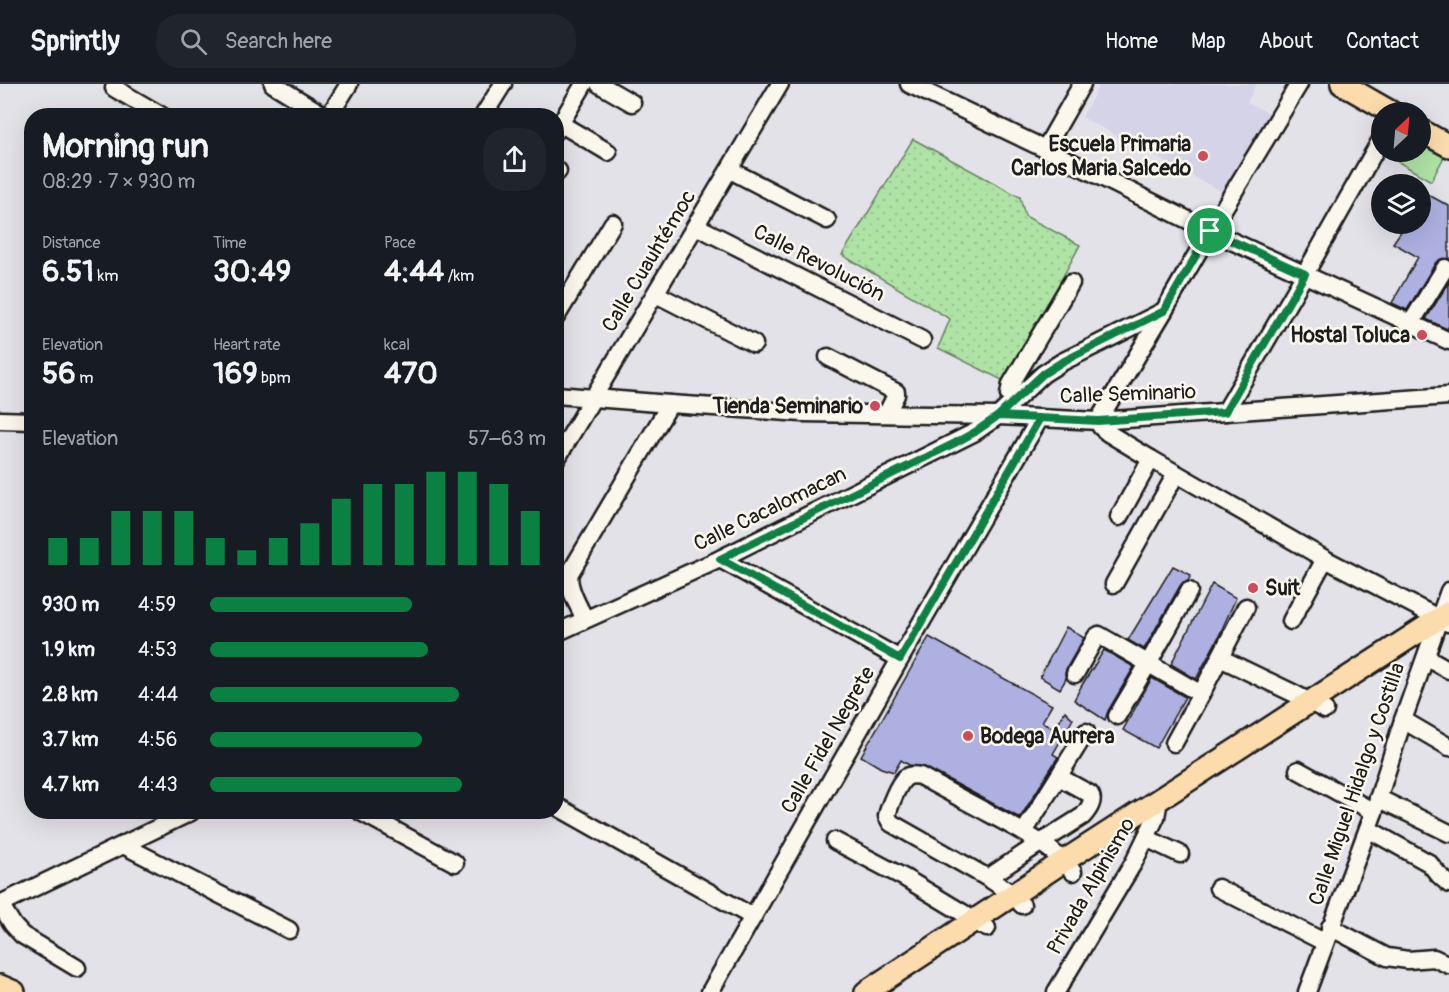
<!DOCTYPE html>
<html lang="en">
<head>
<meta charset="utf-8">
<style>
  body { margin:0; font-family:Pangolin,sans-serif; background:#20242c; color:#f1f3f6; height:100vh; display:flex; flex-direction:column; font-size:22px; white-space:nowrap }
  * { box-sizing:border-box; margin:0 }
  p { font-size:20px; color:#9ea1a6 }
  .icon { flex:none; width:33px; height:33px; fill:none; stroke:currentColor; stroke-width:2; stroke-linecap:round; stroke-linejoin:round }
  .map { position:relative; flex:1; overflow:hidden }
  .side { position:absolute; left:24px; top:24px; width:540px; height:711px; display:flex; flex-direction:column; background:#171b24; border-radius:24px; box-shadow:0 6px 24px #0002 }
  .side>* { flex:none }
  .needle { width:39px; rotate:26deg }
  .controls { position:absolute; left:1371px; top:18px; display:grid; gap:12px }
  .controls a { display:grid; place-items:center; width:60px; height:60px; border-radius:50%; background:#171b24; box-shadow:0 6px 24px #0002; font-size:30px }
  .pin { position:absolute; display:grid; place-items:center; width:51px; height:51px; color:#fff; margin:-26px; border:3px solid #fff; border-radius:50%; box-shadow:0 2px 6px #0007 }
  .round { display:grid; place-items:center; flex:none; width:63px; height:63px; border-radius:24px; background:#20242c }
  .overview { display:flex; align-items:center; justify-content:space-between; height:102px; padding:0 18px }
  h1 { font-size:33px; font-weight:700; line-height:45px }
  .stats { display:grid; grid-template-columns:repeat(3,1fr); gap:9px; height:102px; padding:6px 18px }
  .stats div { display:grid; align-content:center }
  .stats b { font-size:30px; font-weight:700 }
  .stats small { font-size:16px; font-weight:400 }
  .stats p { font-size:16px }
  .chart { height:168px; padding:12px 18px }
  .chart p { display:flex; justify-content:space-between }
  .chart svg { width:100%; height:108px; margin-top:6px; stroke:#0b8043; stroke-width:6 }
  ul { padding:0 18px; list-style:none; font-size:20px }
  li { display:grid; grid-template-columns:96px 72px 1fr; align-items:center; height:45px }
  li i { height:15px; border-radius:8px; background:#0b8043 }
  header { display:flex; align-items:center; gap:36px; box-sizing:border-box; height:84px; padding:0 30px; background:#171b24; border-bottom:2px solid #363941 }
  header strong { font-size:28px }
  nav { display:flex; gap:33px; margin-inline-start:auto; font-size:21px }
  .search { width:420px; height:54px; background:#20242c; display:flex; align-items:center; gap:15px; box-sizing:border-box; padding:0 21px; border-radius:24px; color:#9ea1a6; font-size:22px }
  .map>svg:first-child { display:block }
  .built { fill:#d4d3e7 }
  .grass { fill:url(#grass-dots); stroke:#668060; stroke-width:1.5 }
  .pitch { fill:#afe3a5; stroke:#668060; stroke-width:1.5 }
  .building { fill:#aeb0e1; stroke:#1c1c1c; stroke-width:1.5 }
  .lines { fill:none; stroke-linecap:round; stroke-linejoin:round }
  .minor-casing { stroke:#1c1c1c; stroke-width:21 }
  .major-casing { stroke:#1c1c1c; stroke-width:26 }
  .minor { stroke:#fbf7ec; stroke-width:16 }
  .major { stroke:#fcdcac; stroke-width:21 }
  .route-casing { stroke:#fff; stroke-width:12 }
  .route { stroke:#0b8043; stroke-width:8 }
  .poi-dot { fill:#d1495b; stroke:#fbf7ec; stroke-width:2 }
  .labels { text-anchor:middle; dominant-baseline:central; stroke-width:5; stroke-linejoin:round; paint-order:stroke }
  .poi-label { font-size:21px; font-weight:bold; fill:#1c1c1c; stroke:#fbf7ec; text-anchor:end }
  .street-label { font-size:21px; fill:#1c1c1c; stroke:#fbf7ec }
</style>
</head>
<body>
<header>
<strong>Sprintly</strong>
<div class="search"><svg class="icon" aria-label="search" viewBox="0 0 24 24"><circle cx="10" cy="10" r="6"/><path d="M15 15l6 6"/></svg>Search here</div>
<nav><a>Home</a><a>Map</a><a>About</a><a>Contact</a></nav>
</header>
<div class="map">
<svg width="1449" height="908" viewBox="0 0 1449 908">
  <defs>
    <pattern id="grass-dots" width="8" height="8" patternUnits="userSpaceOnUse" patternTransform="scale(1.5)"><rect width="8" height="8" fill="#afe3a5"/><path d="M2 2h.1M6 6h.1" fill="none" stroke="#96c28d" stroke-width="1.8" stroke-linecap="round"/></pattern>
  </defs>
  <rect width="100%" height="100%" fill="#e4e2e9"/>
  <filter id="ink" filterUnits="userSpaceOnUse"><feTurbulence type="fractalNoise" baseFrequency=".0167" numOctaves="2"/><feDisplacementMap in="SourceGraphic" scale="12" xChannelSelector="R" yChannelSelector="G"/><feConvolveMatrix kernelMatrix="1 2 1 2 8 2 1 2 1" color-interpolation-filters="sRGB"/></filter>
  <g filter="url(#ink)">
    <polygon class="built" points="1100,0 1256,0 1247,19 1273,31 1228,111 1082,33"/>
    <polygon class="grass" points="913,55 1020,113 1025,132 1080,161 1006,298 938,264 950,235 842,171"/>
    <polygon class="pitch" points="1421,60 1444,73 1431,97 1383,69 1384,68 1420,68"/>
    <g class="building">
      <polygon points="1425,109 1449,122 1449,175 1441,175 1436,178 1407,226 1392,219 1418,173 1393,159 1406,140 1420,140 1420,116"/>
      <polygon points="1449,198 1449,242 1447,245 1426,235"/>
      <polygon points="1173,482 1191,491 1188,497 1183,498 1180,502 1144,565 1128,556"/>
      <polygon points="1212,500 1236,514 1218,554 1196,595 1171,580"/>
      <polygon points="1066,543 1084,554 1066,585 1065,590 1066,595 1060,605 1040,593"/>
      <polygon points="929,553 1052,621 1042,638 1054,645 1065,627 1073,635 1053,670 1058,673 1020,734 925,683 909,681 901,676 894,688 881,684 861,672"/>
      <polygon points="1104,566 1134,583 1108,627 1105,636 1074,616 1082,601"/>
      <polygon points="1152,594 1185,613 1156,664 1123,646"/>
    </g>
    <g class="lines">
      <g class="minor-casing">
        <g id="minor">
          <polyline points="273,0 325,32"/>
          <polyline points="599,0 632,19"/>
          <polyline points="909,0 1045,65 1210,147 1449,257"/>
          <polyline points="114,4 162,32"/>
          <polyline points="329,32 349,0"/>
          <polyline points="483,32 503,0"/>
          <polyline points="561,40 608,68"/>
          <polyline points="556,47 584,0"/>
          <polyline points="1045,65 1082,0"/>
          <polyline points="730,86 827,136"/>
          <polyline points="556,89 558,87"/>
          <polyline points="696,142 922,256"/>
          <polyline points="656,210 754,260"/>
          <polyline points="556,233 613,139"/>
          <polyline points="1411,239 1445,184"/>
          <polyline points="828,273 896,308 896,311 887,329"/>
          <polyline points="556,311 670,320 802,329 998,332 1098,337 1449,312"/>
          <polyline points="1013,317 1009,311 1011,300 1071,199"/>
          <polyline points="1225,328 1305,190 1382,54"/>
          <polyline points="0,336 32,337"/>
          <polyline points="1098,337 1101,343 1108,349 1151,375 1325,475 1448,539"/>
          <polyline points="1098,337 1164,227 1210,147 1299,0"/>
          <polyline points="556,376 780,0"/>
          <polyline points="1119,433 1151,375"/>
          <polyline points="720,475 900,575"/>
          <polyline points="1114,500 1176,390"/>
          <path d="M 585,535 C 579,523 566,502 570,489 L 670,320"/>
          <polyline points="1291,537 1325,475"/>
          <polyline points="556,549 720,475 975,348 998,332 1043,290 1062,278 1164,227"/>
          <polyline points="1426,573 1449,586"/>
          <polyline points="1220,574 1293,609 1325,626"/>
          <polyline points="1075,590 1096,553 1099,551 1201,610 1246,523"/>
          <polyline points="1117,632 1148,580 1189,507"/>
          <polyline points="1403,636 1449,663"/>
          <polyline points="1174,659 1201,610"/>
          <polyline points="1298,686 1374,728"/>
          <path d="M 1059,693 L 1090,710 C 1095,717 1088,726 1083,732 C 1051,752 1019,772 988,794 L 891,739 L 887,732 C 889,723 898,700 905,694 C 909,691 915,691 920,692 C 943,705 966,717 990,730 C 1019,746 1052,761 1073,788"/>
          <polyline points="1378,714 1449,749"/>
          <polyline points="556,722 753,833"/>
          <polyline points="361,728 455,779"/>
          <polyline points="1368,745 1429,779 1439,791 1449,800"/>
          <polyline points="1024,748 1086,648"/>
          <polyline points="1146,754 1180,770"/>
          <polyline points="835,757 905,794 963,829 973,837 987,844"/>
          <polyline points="123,761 289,846"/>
          <polyline points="988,794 1014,811 1022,821"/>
          <polyline points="1218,804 1324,858"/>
          <polyline points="0,820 191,728"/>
          <polyline points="0,820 13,841 22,851 77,884"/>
          <polyline points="1330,843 1387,873 1408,876 1434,874 1449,881"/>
          <polyline points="710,908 900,575 1040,334"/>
          <polyline points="1056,908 1134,778 1156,733 1159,716"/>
          <polyline points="1307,908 1374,728 1403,636 1449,507"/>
        </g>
      </g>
      <g class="major-casing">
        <g id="major">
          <polyline points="1342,0 1391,28"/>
          <polyline points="1420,46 1449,62"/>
          <polyline points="0,902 14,908"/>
          <polyline points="866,908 1064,777 1449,528"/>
        </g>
      </g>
      <use href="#minor" class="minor"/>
      <use href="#major" class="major"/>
    </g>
  </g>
  <g class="lines" filter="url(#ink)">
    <g class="route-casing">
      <polyline id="route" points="1210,147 1164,227 1062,278 1043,290 998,332 1040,334 900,575 720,475 955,359 975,348 998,332 1098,337 1225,328 1305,190 1210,147"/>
    </g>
    <use href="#route" class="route"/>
  </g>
  <g class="poi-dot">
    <circle cx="1203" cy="72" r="6"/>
    <circle cx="1422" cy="251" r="6"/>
    <circle cx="875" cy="322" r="6"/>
    <circle cx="1253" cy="504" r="6"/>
    <circle cx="968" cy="652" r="6"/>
  </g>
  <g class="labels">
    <g class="poi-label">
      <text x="1191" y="60">Escuela Primaria<tspan x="1191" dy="24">Carlos Maria Salcedo</tspan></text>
      <text x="1410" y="251">Hostal Toluca</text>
      <text x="863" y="322">Tienda Seminario</text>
      <text x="1265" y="504" text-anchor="start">Suit</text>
      <text x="980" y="652" text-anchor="start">Bodega Aurrera</text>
    </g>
    <g class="street-label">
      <text transform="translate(649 177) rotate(-59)">Calle Cuauhtémoc</text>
      <text transform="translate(819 179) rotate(27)">Calle Revolución</text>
      <text transform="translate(1128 310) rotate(-2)">Calle Seminario</text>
      <text transform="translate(770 425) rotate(-26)">Calle Cacalomacan</text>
      <text transform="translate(828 656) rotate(-60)">Calle Fidel Negrete</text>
      <text transform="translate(1357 700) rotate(-71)">Calle Miguel Hidalgo y Costilla</text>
      <text transform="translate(1091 802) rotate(-60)">Privada Alpinismo</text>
    </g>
  </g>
</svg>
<div class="controls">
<a><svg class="needle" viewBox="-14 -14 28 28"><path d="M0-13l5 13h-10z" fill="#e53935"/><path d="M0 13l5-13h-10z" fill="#9ea1a6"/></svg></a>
<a><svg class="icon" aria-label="layers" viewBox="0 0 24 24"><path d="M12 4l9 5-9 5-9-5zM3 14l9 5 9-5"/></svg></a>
</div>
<div class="pin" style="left:1210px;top:147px;background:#1e9e55"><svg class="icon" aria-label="arrive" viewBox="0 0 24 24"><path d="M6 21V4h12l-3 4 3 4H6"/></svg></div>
<section class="side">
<div class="overview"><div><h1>Morning run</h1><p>08:29 · 7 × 930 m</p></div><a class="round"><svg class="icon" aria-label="share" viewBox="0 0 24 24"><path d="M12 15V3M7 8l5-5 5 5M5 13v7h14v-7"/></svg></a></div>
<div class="stats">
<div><p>Distance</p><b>6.51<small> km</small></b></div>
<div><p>Time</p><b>30:49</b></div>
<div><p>Pace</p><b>4:44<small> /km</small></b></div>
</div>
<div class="stats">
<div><p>Elevation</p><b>56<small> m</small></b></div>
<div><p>Heart rate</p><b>169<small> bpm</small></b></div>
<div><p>kcal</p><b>470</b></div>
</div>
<div class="chart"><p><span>Elevation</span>57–63 m</p>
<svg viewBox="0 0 160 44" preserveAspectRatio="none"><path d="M5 44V33M15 44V33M25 44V22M35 44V22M45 44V22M55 44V33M65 44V38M75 44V33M85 44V27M95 44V17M105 44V11M115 44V11M125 44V6M135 44V6M145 44V11M155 44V22"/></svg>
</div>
<ul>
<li><b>930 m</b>4:59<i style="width:60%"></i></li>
<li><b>1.9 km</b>4:53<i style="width:65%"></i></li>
<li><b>2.8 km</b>4:44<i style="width:74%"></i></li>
<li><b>3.7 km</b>4:56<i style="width:63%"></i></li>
<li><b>4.7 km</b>4:43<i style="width:75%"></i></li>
</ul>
</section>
</div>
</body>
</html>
